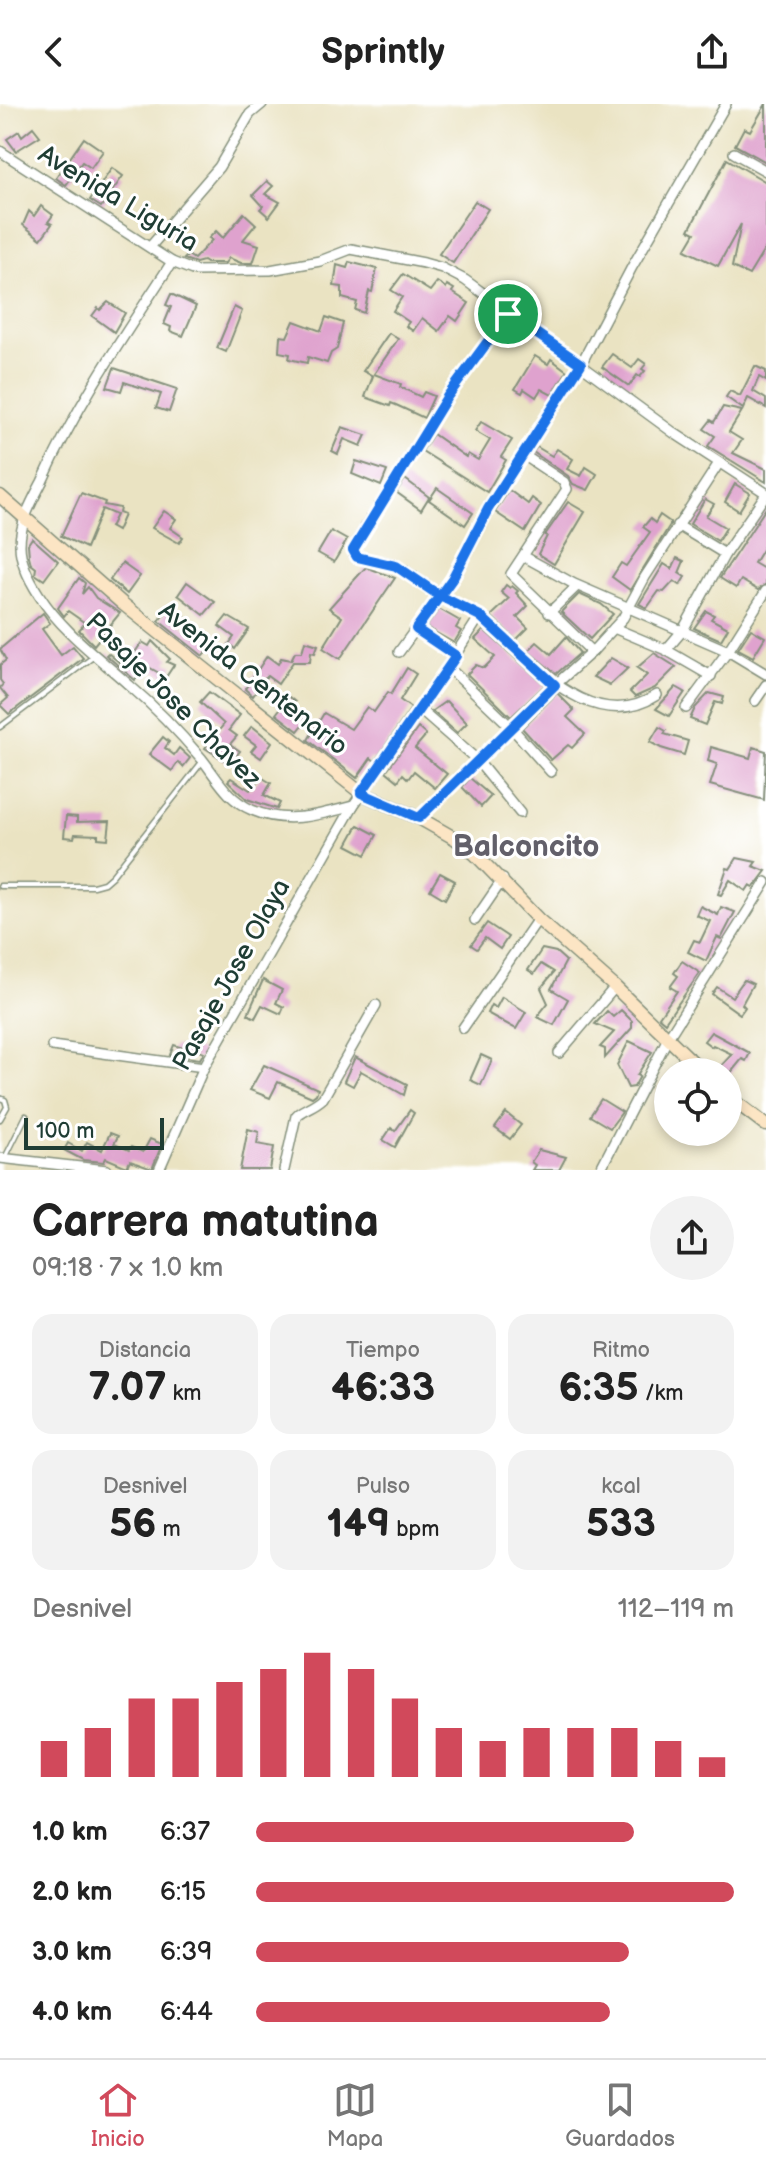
<!DOCTYPE html>
<html lang="es">
<head>
<meta charset="utf-8">
<style>
  body { margin:0; font-family:"Balsamiq Sans",sans-serif; background:#f2f2f2; color:#222; height:100vh; display:flex; flex-direction:column; font-size:30px; white-space:nowrap }
  * { box-sizing:border-box; margin:0 }
  p { font-size:26px; color:#767676 }
  .icon { flex:none; width:44px; height:44px; fill:none; stroke:currentColor; stroke-width:2; stroke-linecap:round; stroke-linejoin:round }
  .map { position:relative; height:1066px; overflow:hidden }
  .side { display:flex; flex-direction:column; background:#fff; flex:1 }
  .side>* { flex:none }
  .buttons { position:absolute; left:654px; top:954px; display:grid; gap:16px }
  .buttons a { display:grid; place-items:center; width:88px; height:88px; border-radius:50%; background:#fff; box-shadow:0 4px 12px #0003; font-size:40px }
  .scale { position:absolute; left:24px; bottom:20px; width:140px; box-sizing:border-box; padding-left:8px; border:4px solid #1f3d34; border-top:0; font-size:22px; line-height:28px; white-space:nowrap; color:#1f3d34; -webkit-text-stroke:6px #fff; paint-order:stroke }
  .pin { position:absolute; display:grid; place-items:center; width:68px; height:68px; color:#fff; margin:-34px; border:4px solid #fff; border-radius:50%; box-shadow:0 2px 8px #0007 }
  .round { display:grid; place-items:center; flex:none; width:84px; height:84px; border-radius:42px; background:#f2f2f2 }
  .head { display:flex; align-items:center; justify-content:space-between; height:136px; padding:0 32px }
  h1 { font-size:44px; font-weight:700; line-height:60px }
  .stats { display:grid; grid-template-columns:repeat(3,1fr); gap:12px; height:136px; padding:8px 32px }
  .stats div { display:grid; align-content:center; border-radius:20px; background:#f2f2f2; text-align:center }
  .stats b { font-size:40px; font-weight:700 }
  .stats small { font-size:22px; font-weight:400 }
  .stats p { font-size:22px }
  .chart { height:224px; padding:16px 32px }
  .chart p { display:flex; justify-content:space-between }
  .chart svg { width:100%; height:144px; margin-top:8px; stroke:#d1495b; stroke-width:6 }
  ul { padding:0 32px; list-style:none; font-size:26px }
  li { display:grid; grid-template-columns:128px 96px 1fr; align-items:center; height:60px }
  li i { height:20px; border-radius:10px; background:#d1495b }
  header { display:flex; justify-content:space-between; align-items:center; height:104px; padding:0 32px; background:#fff; font-size:36px; font-weight:700 }
  .dock { display:flex; justify-content:space-around; align-items:center; height:112px; border-top:2px solid #e0e0e0; background:#fff; font-size:22px; color:#767676 }
  .dock a { display:grid; justify-items:center; gap:4px }
  .dock .selected { color:#d1495b }
  .map>svg:first-child { display:block }
  .building { fill:#dfa2ce }
  .lines { fill:none; stroke-linecap:round; stroke-linejoin:round }
  .lane-casing { stroke:#84907b; stroke-width:7 }
  .street-casing { stroke:#84907b; stroke-width:12 }
  .secondary-casing { stroke:#84907b; stroke-width:15 }
  .lane { stroke:#fff; stroke-width:4 }
  .street { stroke:#fff; stroke-width:9 }
  .secondary { stroke:#fce5c4; stroke-width:12 }
  .route-casing { stroke:#fff; stroke-width:16 }
  .route { stroke:#1a73e8; stroke-width:10 }
  .labels { text-anchor:middle; dominant-baseline:central; stroke-width:6; stroke-linejoin:round; paint-order:stroke }
  .street-label { font-size:26px; fill:#1f3d34; stroke:#fff }
  .quarter-label { font-size:30px; font-weight:bold; fill:#62606a; stroke:#fff }
</style>
</head>
<body>
<header><svg class="icon" aria-label="back" viewBox="0 0 24 24"><path d="M15 5l-7 7 7 7"/></svg>Sprintly<svg class="icon" aria-label="share" viewBox="0 0 24 24"><path d="M12 15V3M7 8l5-5 5 5M5 13v7h14v-7"/></svg></header>
<div class="map">
<svg width="766" height="1066" viewBox="0 0 766 1066">
  <rect width="100%" height="100%" fill="#fff"/>
  <filter id="ink" filterUnits="userSpaceOnUse"><feTurbulence type="fractalNoise" baseFrequency=".0125" numOctaves="2"/><feDisplacementMap in="SourceGraphic" scale="16" xChannelSelector="R" yChannelSelector="G"/><feConvolveMatrix kernelMatrix="1 2 1 2 8 2 1 2 1" color-interpolation-filters="sRGB"/></filter>
  <filter id="wash" filterUnits="userSpaceOnUse"><feTurbulence type="fractalNoise" baseFrequency=".006" numOctaves="4" result="noise"/><feDisplacementMap in="SourceGraphic" scale="32" xChannelSelector="R" yChannelSelector="G"/><feGaussianBlur stdDeviation="1.8" result="paint"/><feColorMatrix in="noise" values="0 0 0 0 0 0 0 0 0 0 0 0 0 0 0 0 0 1.4 0 .05"/><feComposite in="paint" operator="in"/></filter>
  <g filter="url(#wash)">
    <rect width="100%" height="100%" fill="#eae3c2"/>
    <g id="blocks">
      <g class="building">
        <polygon points="766,0 766,58 735,41 744,24 750,27"/>
        <polygon points="33,23 40,32 16,47 7,35 19,27 22,32"/>
        <polygon points="84,34 103,47 91,64 82,58 66,81 56,74"/>
        <polygon points="727,55 766,78 766,143 749,171 732,163 741,120 718,162 685,146 695,129 689,126"/>
        <polygon points="112,64 123,72 101,103 90,96"/>
        <polygon points="267,77 273,82 265,90 280,98 269,113 260,105 263,102 253,91"/>
        <polygon points="475,97 488,105 453,159 439,150"/>
        <polygon points="41,102 53,111 48,118 52,120 41,135 23,121 29,107 34,112"/>
        <polygon points="244,109 256,120 243,136 259,141 253,159 241,159 229,154 225,159 206,159 203,157 196,159 184,155 188,151 194,155 212,136 209,134 216,127 223,134"/>
        <polygon points="349,158 377,165 372,188 369,187 364,209 355,206 357,198 342,194 342,183 334,182 337,161 347,164"/>
        <polygon points="403,170 430,187 437,178 446,184 447,181 454,185 452,188 469,199 457,217 450,212 439,227 422,214 413,227 406,222 409,218 393,207 402,193 391,186"/>
        <polygon points="171,190 196,202 183,232 170,227 171,223 164,220 171,203 166,201"/>
        <polygon points="108,198 125,209 114,228 92,212 98,204 100,206"/>
        <polygon points="234,203 242,207 226,248 217,244"/>
        <polygon points="326,213 343,219 337,245 331,249 327,259 308,253 307,259 289,255 290,250 279,248 280,232 287,233 294,217 321,227"/>
        <polygon points="389,229 398,235 374,270 401,280 400,283 421,293 424,288 434,292 424,314 396,301 391,299 390,302 365,293 373,272 363,267"/>
        <polygon points="612,250 632,264 639,255 646,260 642,265 645,267 640,273 637,271 629,282 602,263"/>
        <polygon points="535,252 548,260 551,255 567,267 552,291 541,285 536,293 524,285 522,289 515,285"/>
        <polygon points="755,262 766,267 766,277 759,273 753,287 766,295 766,304 748,294 743,305 726,293 730,287 740,292"/>
        <polygon points="114,264 177,285 169,308 156,304 161,290 124,278 121,287 107,283"/>
        <polygon points="723,303 742,307 729,328 742,336 733,349 766,365 766,378 708,342 715,332 704,325 711,316 714,318"/>
        <polygon points="481,318 512,336 501,353 506,356 487,388 422,347 433,330 466,353 468,350 478,356 490,336 475,327"/>
        <polygon points="342,323 366,331 361,342 344,335 338,350 332,347"/>
        <polygon points="537,343 552,352 557,345 573,355 567,365 581,372 586,363 597,370 588,386 573,380 568,372 533,348"/>
        <polygon points="356,357 387,367 381,382 352,370"/>
        <polygon points="405,375 429,393 421,406 396,388"/>
        <polygon points="735,380 750,389 739,407 725,398"/>
        <polygon points="437,384 473,409 465,421 429,396"/>
        <polygon points="509,386 528,400 532,394 541,401 525,428 495,408"/>
        <polygon points="81,389 105,398 104,401 120,404 119,409 124,411 117,427 110,423 116,411 102,405 86,444 61,432"/>
        <polygon points="705,395 714,400 706,412 726,424 718,437 690,420"/>
        <polygon points="568,398 585,408 554,460 538,450 547,432 545,431"/>
        <polygon points="766,404 766,439 754,459 766,466 766,480 758,486 741,476 736,484 720,474"/>
        <polygon points="164,407 176,415 170,424 183,433 179,439 152,424"/>
        <polygon points="660,411 670,418 670,421 630,486 612,473 621,459 626,462 650,428 643,423 650,415 655,419"/>
        <polygon points="331,427 347,436 334,458 318,449"/>
        <polygon points="32,434 58,457 44,476 35,470 36,464 31,460 29,452 28,440"/>
        <polygon points="677,454 684,457 679,469 685,473 680,481 674,477 664,488 659,487 647,504 639,500 664,460 672,465"/>
        <polygon points="122,459 140,472 127,490 110,476"/>
        <polygon points="366,463 395,474 340,555 323,544 342,513 329,504"/>
        <polygon points="79,474 85,479 82,490 88,483 96,494 120,509 94,541 79,526 85,519 68,507 64,512 58,504"/>
        <polygon points="187,478 215,498 204,511 178,491"/>
        <polygon points="506,481 510,484 512,482 518,487 516,489 528,502 517,513 528,524 516,536 491,512 509,495 501,488"/>
        <polygon points="579,490 601,500 613,510 590,535 561,508"/>
        <polygon points="171,501 185,512 180,519 193,528 196,524 216,538 203,552 159,517"/>
        <polygon points="439,505 460,517 456,524 461,527 454,539 426,523"/>
        <polygon points="706,507 714,511 711,515 728,524 721,536 694,524"/>
        <polygon points="43,509 50,519 42,525 61,551 73,542 83,554 9,610 0,601 8,594 0,584 3,580 0,576 0,561 6,556 0,545"/>
        <polygon points="227,512 249,525 235,545 229,540 234,533 219,522"/>
        <polygon points="751,525 765,533 753,553 738,545"/>
        <polygon points="484,526 545,581 511,613 467,570 476,561 484,564 495,553 475,535"/>
        <polygon points="566,533 580,549 556,570 528,547 537,538 551,550"/>
        <polygon points="152,537 170,555 167,558 174,561 166,573 145,561 135,576 106,551 108,549 125,563 142,538 149,542"/>
        <polygon points="305,537 318,541 315,549 311,548 310,558 293,558 278,580 267,572 253,592 245,585 267,552 278,560 281,554 291,556 295,548 302,548"/>
        <polygon points="654,549 676,563 655,584 635,593 630,588 647,571 637,564"/>
        <polygon points="611,554 628,564 610,581 593,573"/>
        <polygon points="407,564 416,570 400,596 411,604 375,657 371,654 357,674 308,636 324,609 351,625 367,603 374,608 388,588 391,590"/>
        <polygon points="676,583 685,588 669,612 656,605"/>
        <polygon points="209,588 240,611 229,626 237,632 230,640 240,647 230,660 205,644 224,620 200,598"/>
        <polygon points="557,589 574,606 567,613 585,630 572,644 568,641 551,656 522,624"/>
        <polygon points="709,589 724,593 722,600 715,598 705,621 690,615 695,604"/>
        <polygon points="289,593 295,598 290,604 306,617 298,627 276,610"/>
        <polygon points="446,597 467,619 457,629 432,607"/>
        <polygon points="252,622 272,638 261,654 251,647 256,641 244,632"/>
        <polygon points="659,623 666,627 664,630 688,637 684,651 661,644 650,638"/>
        <polygon points="418,624 426,631 415,644 447,670 435,684 414,667 408,675 403,670 398,677 386,667"/>
        <polygon points="163,633 169,638 165,644 174,651 179,644 190,654 183,663 178,658 172,667 149,650"/>
        <polygon points="711,643 750,654 753,643 766,647 764,696 710,681 717,660 708,657"/>
        <polygon points="261,673 271,679 264,691 280,699 277,705 247,695 228,677 231,674 250,686"/>
        <polygon points="470,674 491,692 481,703 462,683"/>
        <polygon points="66,712 77,713 77,718 110,717 108,735 98,734 98,731 75,730 74,734 64,733"/>
        <polygon points="358,721 377,731 366,751 347,741"/>
        <polygon points="737,754 756,758 753,762 766,767 754,783 750,781 746,787 730,776 721,791 718,790 727,764 730,765"/>
        <polygon points="440,769 455,777 445,795 430,786"/>
        <polygon points="700,802 718,811 721,803 735,808 721,835 717,833 706,857 688,848 694,836 700,838 710,817 696,811"/>
        <polygon points="487,819 508,833 500,845 485,834 477,845 471,841"/>
        <polygon points="542,845 556,848 566,857 551,885 568,895 554,921 537,913 548,899 541,884 554,868 541,860 534,870 528,866"/>
        <polygon points="682,857 700,869 665,918 659,913 677,887 670,883 678,872 674,869"/>
        <polygon points="263,876 282,886 276,899 284,903 281,910 262,901 255,914 248,910"/>
        <polygon points="744,876 753,880 742,900 745,903 740,910 712,890 717,883 732,893"/>
        <polygon points="502,893 526,908 516,925 487,909 491,901 496,904"/>
        <polygon points="621,906 632,917 632,924 605,954 605,945 600,943 614,928 595,920 607,907 613,913"/>
        <polygon points="711,928 750,949 746,957 742,955 729,971 728,968 720,963 732,950 713,941 712,943 704,937"/>
        <polygon points="191,935 197,938 194,944 204,948 200,955 170,951 174,941 186,945"/>
        <polygon points="629,937 652,948 637,971 640,972 634,983 628,984 617,961"/>
        <polygon points="481,951 492,956 481,981 470,976"/>
        <polygon points="355,953 407,980 404,991 361,967 353,982 344,977"/>
        <polygon points="264,961 318,985 316,990 312,993 278,978 270,994 250,986"/>
        <polygon points="601,995 622,1008 610,1024 590,1012"/>
        <polygon points="410,1006 414,1009 395,1043 383,1036 391,1024 395,1027"/>
        <polygon points="506,1009 521,1021 510,1035 495,1024"/>
        <polygon points="248,1025 259,1028 257,1040 274,1043 270,1066 240,1066"/>
        <polygon points="110,1029 118,1032 114,1040 129,1046 131,1043 143,1048 150,1035 162,1040 152,1065 130,1057 127,1063 106,1054 104,1058 83,1056 64,1046 68,1039 82,1047 87,1038 102,1046"/>
        <polygon points="539,1046 566,1053 559,1066 532,1066 535,1061 531,1058"/>
      </g>
    </g>
  </g>
  <g filter="url(#ink)">
    <use href="#blocks" fill-opacity="0" stroke="#84907b" stroke-width="2"/>
    <g class="lines">
      <g class="lane-casing">
        <g id="lane">
          <polyline points="0,623 93,553"/>
          <polyline points="0,782 93,782 104,779 112,772 202,658"/>
          <polyline points="0,994 5,996 7,1003 0,1015"/>
          <polyline points="6,1052 26,1012"/>
        </g>
      </g>
      <g class="street-casing">
        <g id="street">
          <polyline points="0,47 172,158 195,167 270,166 320,157 351,145 424,159 442,164 465,176 674,329 766,389"/>
          <polyline points="734,49 766,67"/>
          <polyline points="150,143 219,63 250,10 262,0"/>
          <path d="M 172,158 C 125,230 77,300 42,378 C 32,397 20,418 20,441 C 20,458 30,477 39,491 C 62,527 98,553 129,581 C 155,603 180,629 202,655 C 218,675 227,695 252,706 C 286,721 319,711 353,702 L 420,606 L 480,512"/>
          <path d="M 508,210 L 447,293 L 358,436 L 353,446 L 354,450 C 365,459 381,456 394,461 C 411,468 424,482 440,492 C 452,499 466,504 478,511 C 486,516 493,525 500,532 C 542,569 597,630 657,591"/>
          <polyline points="522,350 564,378 567,385 511,470 592,548"/>
          <polyline points="677,421 725,450"/>
          <polyline points="525,453 574,480 728,547 766,570"/>
          <polyline points="549,509 577,482"/>
          <polyline points="614,524 666,546 711,572"/>
          <polyline points="416,525 456,552"/>
          <polyline points="666,546 683,526 725,450 766,390"/>
          <polyline points="399,548 452,475 488,405 581,260 632,163 726,0"/>
          <polyline points="448,563 511,623 551,668"/>
          <polyline points="755,597 766,581"/>
          <polyline points="686,604 728,547 766,487"/>
          <polyline points="420,606 476,655 520,709"/>
          <polyline points="419,714 555,581 592,548 623,514 645,473 719,359"/>
          <polyline points="475,816 503,775"/>
          <polyline points="463,924 538,815"/>
          <polyline points="52,942 204,963"/>
          <polyline points="559,949 615,883"/>
          <polyline points="0,1054 107,1066"/>
          <polyline points="159,1066 204,963 353,702"/>
          <path d="M 284,1066 L 296,1012 C 300,1006 314,1003 323,994 L 376,901"/>
          <polyline points="600,1066 668,934 766,778"/>
        </g>
      </g>
      <g class="secondary-casing">
        <g id="secondary">
          <polyline points="0,392 123,500 361,689 419,714 456,735 475,750 538,815 615,883 703,968"/>
          <polyline points="728,992 766,1021"/>
        </g>
      </g>
      <use href="#lane" class="lane"/>
      <use href="#street" class="street"/>
      <use href="#secondary" class="secondary"/>
    </g>
  </g>
  <g class="lines" filter="url(#ink)">
    <g class="route-casing">
      <polyline id="route" points="508,210 581,260 488,405 452,475 416,525 456,552 361,689 419,714 555,581 480,512 440,492 396,462 357,453 353,446 447,293 508,210"/>
    </g>
    <use href="#route" class="route"/>
  </g>
  <g class="labels">
    <g class="street-label">
      <text transform="translate(118 95) rotate(31)">Avenida Liguria</text>
      <text transform="translate(253 575) rotate(38)">Avenida Centenario</text>
      <text transform="translate(173 597) rotate(45)">Pasaje Jose Chavez</text>
      <text transform="translate(232 871) rotate(-61)">Pasaje Jose Olaya</text>
    </g>
    <g class="quarter-label">
      <text x="526" y="743">Balconcito</text>
    </g>
  </g>
</svg>
<div class="buttons">
<a><svg class="icon" aria-label="locate" viewBox="0 0 24 24"><circle cx="12" cy="12" r="6"/><path d="M12 2v4M12 18v4M2 12h4M18 12h4"/></svg></a>
</div>
<div class="scale">100 m</div>
<div class="pin" style="left:508px;top:210px;background:#1e9e55"><svg class="icon" aria-label="arrive" viewBox="0 0 24 24"><path d="M6 21V4h12l-3 4 3 4H6"/></svg></div>
</div>
<section class="side">
<div class="head"><div><h1>Carrera matutina</h1><p>09:18 · 7 × 1.0 km</p></div><a class="round"><svg class="icon" aria-label="share" viewBox="0 0 24 24"><path d="M12 15V3M7 8l5-5 5 5M5 13v7h14v-7"/></svg></a></div>
<div class="stats">
<div><p>Distancia</p><b>7.07<small> km</small></b></div>
<div><p>Tiempo</p><b>46:33</b></div>
<div><p>Ritmo</p><b>6:35<small> /km</small></b></div>
</div>
<div class="stats">
<div><p>Desnivel</p><b>56<small> m</small></b></div>
<div><p>Pulso</p><b>149<small> bpm</small></b></div>
<div><p>kcal</p><b>533</b></div>
</div>
<div class="chart"><p><span>Desnivel</span>112–119 m</p>
<svg viewBox="0 0 160 44" preserveAspectRatio="none"><path d="M5 44V33M15 44V29M25 44V20M35 44V20M45 44V15M55 44V11M65 44V6M75 44V11M85 44V20M95 44V29M105 44V33M115 44V29M125 44V29M135 44V29M145 44V33M155 44V38"/></svg>
</div>
<ul>
<li><b>1.0 km</b>6:37<i style="width:79%"></i></li>
<li><b>2.0 km</b>6:15<i style="width:100%"></i></li>
<li><b>3.0 km</b>6:39<i style="width:78%"></i></li>
<li><b>4.0 km</b>6:44<i style="width:74%"></i></li>
</ul>
</section>
<nav class="dock">
<a class="selected"><svg class="icon" aria-label="home" viewBox="0 0 24 24"><path d="M3 11l9-7 9 7M6 9v11h12V9"/></svg>Inicio</a>
<a><svg class="icon" aria-label="map" viewBox="0 0 24 24"><path d="M3 6l6-2 6 2 6-2v14l-6 2-6-2-6 2zM9 4v14M15 6v14"/></svg>Mapa</a>
<a><svg class="icon" aria-label="saved" viewBox="0 0 24 24"><path d="M7 4h10v16l-5-4-5 4z"/></svg>Guardados</a>
</nav>
</body>
</html>
